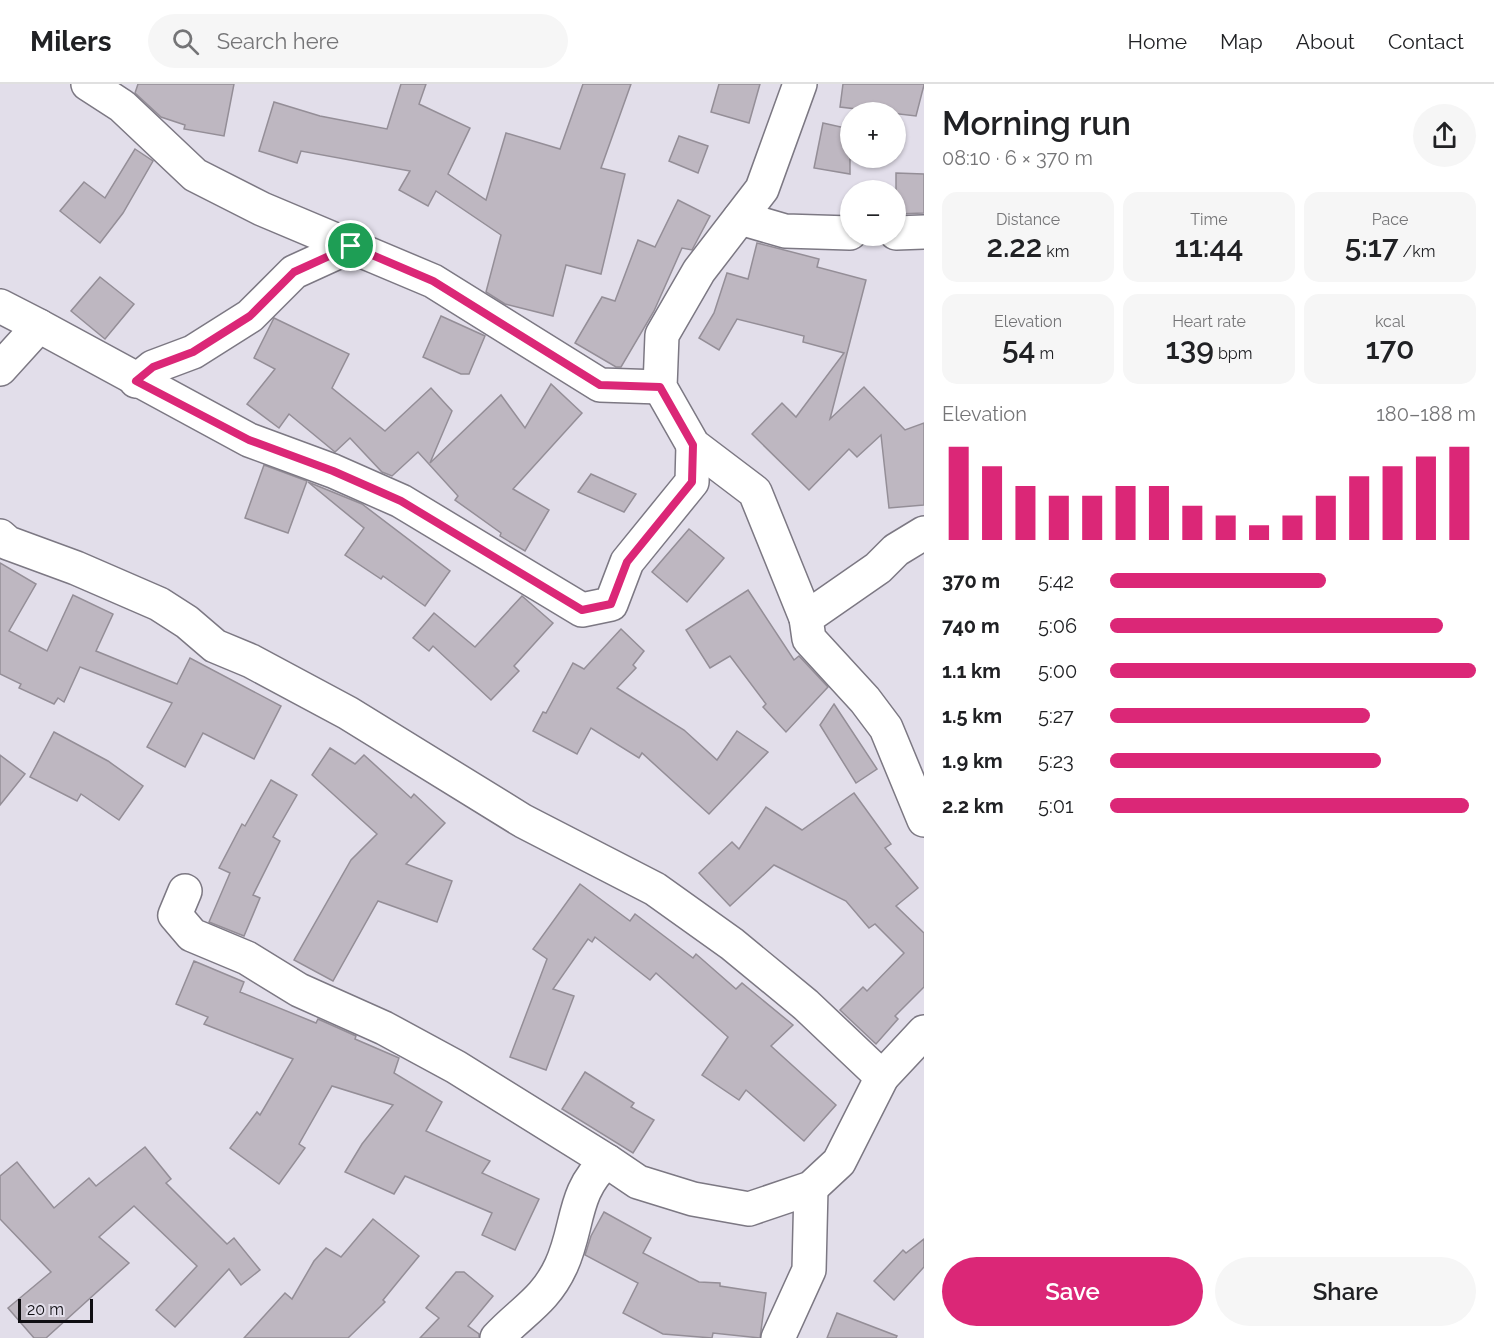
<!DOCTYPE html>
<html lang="en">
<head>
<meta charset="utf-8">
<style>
  body { margin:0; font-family:Raleway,sans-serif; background:#f6f6f6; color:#202124; height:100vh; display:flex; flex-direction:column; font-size:22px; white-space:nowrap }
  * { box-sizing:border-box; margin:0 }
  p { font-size:20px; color:#757577 }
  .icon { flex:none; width:33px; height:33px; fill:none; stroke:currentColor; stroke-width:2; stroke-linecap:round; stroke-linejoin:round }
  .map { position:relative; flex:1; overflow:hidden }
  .drawer { display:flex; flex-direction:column; background:#fff; width:570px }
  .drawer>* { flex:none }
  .buttons { position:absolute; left:840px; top:18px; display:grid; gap:12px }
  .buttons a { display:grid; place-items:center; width:66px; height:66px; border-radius:50%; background:#fff; box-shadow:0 2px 4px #0004; font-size:30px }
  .scale { position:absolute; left:18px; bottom:15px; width:75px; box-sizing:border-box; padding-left:6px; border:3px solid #0f0e12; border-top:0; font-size:16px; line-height:21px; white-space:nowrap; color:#0f0e12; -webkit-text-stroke:4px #e2deea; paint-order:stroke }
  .pin { position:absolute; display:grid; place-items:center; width:51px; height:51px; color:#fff; margin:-26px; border:3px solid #fff; border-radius:50%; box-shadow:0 2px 6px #0007 }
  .round { display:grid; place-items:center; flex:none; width:63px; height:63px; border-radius:32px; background:#f6f6f6 }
  .summary { display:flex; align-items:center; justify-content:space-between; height:102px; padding:0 18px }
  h1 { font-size:33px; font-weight:600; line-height:45px }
  .figures { display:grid; grid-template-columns:repeat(3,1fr); gap:9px; height:102px; padding:6px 18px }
  .figures div { display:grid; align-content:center; border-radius:15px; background:#f6f6f6; text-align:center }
  .figures b { font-size:30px; font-weight:600 }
  .figures small { font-size:16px; font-weight:400 }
  .figures p { font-size:16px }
  .chart { height:168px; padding:12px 18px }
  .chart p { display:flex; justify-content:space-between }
  .chart svg { width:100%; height:108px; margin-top:6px; stroke:#db2777; stroke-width:6 }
  .primary-button { display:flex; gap:12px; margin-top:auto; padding:12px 18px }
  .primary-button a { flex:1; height:69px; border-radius:36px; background:#db2777; color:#fff; font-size:24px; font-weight:600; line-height:69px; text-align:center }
  .primary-button a+a { background:#f6f6f6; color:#202124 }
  ul { padding:0 18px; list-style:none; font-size:20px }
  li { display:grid; grid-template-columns:96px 72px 1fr; align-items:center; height:45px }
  li i { height:15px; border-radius:8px; background:#db2777 }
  header { display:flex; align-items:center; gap:36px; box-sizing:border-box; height:84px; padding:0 30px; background:#fff; border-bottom:2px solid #e0e0e0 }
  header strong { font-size:28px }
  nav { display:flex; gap:33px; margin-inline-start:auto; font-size:21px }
  .search { width:420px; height:54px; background:#f6f6f6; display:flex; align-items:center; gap:15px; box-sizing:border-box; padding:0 21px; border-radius:33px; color:#757577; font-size:22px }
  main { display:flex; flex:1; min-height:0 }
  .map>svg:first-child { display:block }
  .building { fill:#beb7c1; stroke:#948e97; stroke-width:1.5 }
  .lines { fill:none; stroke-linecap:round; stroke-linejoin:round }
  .minor-casing { stroke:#7c7883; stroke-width:36 }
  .minor { stroke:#fff; stroke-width:33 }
  .route-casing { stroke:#fff; stroke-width:12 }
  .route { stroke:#db2777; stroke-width:8 }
</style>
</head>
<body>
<header>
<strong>Milers</strong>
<div class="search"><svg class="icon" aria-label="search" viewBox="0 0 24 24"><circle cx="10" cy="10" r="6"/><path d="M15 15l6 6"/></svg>Search here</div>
<nav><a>Home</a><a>Map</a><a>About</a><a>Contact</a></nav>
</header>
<main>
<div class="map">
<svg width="924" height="1254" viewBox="0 0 924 1254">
  <rect width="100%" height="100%" fill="#e2deea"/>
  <g class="building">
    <polygon points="138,0 234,0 224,52 184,45 185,41 161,33 135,9"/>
    <polygon points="401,0 426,0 419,20 470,44 448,90 486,116 506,49 560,65 583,0 631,0 601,84 625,90 601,190 566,181 553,232 505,220 486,208 501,151 436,107 428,122 399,106 410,87 301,67 297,79 259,67 274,18 320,32 387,45"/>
    <polygon points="719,0 760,0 749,39 711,28"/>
    <polygon points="843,0 924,0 924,1 916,32 840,23"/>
    <polygon points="823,39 850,45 850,90 814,84"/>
    <polygon points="679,52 708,62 698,89 669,77"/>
    <polygon points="135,65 153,77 123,129 100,159 60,127 84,98 105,114"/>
    <polygon points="896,89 924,90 924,129 896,130"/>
    <polygon points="678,116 710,132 692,166 682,164 654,227 621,283 616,283 575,259 602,213 615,217 638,156 655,163"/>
    <polygon points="757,159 819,175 817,183 866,196 830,335 864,303 905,346 924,339 924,421 889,424 881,351 857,373 849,365 809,406 752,350 782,319 796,333 844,269 803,258 804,252 737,235 719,266 699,254 714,229 727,189 748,195"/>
    <polygon points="100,193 134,220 105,255 71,227"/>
    <polygon points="441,232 485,252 469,290 461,290 423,273"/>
    <polygon points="274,234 349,270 332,304 385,347 431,304 452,327 430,379 501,311 525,344 551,300 582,329 513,405 549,426 525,467 500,452 501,449 455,416 458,412 418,368 392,392 382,388 350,354 335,368 289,330 279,344 247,320 275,285 254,274"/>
    <polygon points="264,381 307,397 288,449 245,434"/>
    <polygon points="591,390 636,410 624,428 578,408"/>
    <polygon points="308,398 362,420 450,487 425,522 383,492 381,495 345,471 364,444"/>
    <polygon points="689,445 724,474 687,518 652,488"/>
    <polygon points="0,479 36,500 9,547 47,567 73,511 113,530 96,567 177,600 190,574 281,622 254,675 203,649 185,683 147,663 172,619 80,583 64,618 58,614 54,620 19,604 21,600 0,590"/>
    <polygon points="748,506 794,576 799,572 828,603 786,648 763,623 766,620 730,572 710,584 686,546"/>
    <polygon points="522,512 553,539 514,582 519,587 491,616 433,562 429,567 413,554 434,529 475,563"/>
    <polygon points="621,545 644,567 633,581 636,584 617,604 684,646 717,676 737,647 768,668 709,730 642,669 639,674 591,644 577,670 533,647 543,628 546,629 573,579 584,585"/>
    <polygon points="834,620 877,685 856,699 820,641"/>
    <polygon points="54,648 108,677 143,702 119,736 81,710 77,717 30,693"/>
    <polygon points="330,664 355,680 364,671 411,714 414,710 445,739 406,780 452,797 437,838 378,817 333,897 294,876 351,776 377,750 312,691"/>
    <polygon points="0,671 25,690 0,721"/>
    <polygon points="271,696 297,711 273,753 280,757 253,811 260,814 244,852 209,838 230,789 219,784 242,740 245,742"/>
    <polygon points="854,709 891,760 885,764 918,804 896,822 924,849 924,903 895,932 898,935 876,960 840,926 863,903 867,907 904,869 875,840 869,844 846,817 774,781 730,822 699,789 732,758 739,765 766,723 802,746"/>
    <polygon points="580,800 630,837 635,830 693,874 696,870 736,905 742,899 793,941 771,962 836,1021 804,1057 746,1006 739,1016 702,991 728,953 656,889 650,896 595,853 592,858 588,855 553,905 574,912 546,986 510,973 547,875 533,865"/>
    <polygon points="194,877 244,898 240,908 316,939 318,935 356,952 355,955 399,974 394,989 442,1018 426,1047 490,1077 482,1089 539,1115 515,1166 482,1151 492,1129 405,1092 394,1110 345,1088 362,1060 393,1021 332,1002 299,1060 305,1064 279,1100 230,1064 257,1028 260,1031 293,975 204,940 208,933 176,920"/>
    <polygon points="585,988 634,1019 631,1023 654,1036 633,1069 562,1025"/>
    <polygon points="145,1063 171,1095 166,1099 227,1160 234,1154 260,1186 241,1201 229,1185 175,1243 156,1226 197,1182 134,1122 99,1153 129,1179 46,1254 34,1254 8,1224 51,1188 0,1135 0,1092 17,1078 54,1124 89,1094 96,1102"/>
    <polygon points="604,1128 651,1154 643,1169 699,1198 720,1199 720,1202 766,1209 760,1254 713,1249 712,1254 663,1250 623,1229 638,1199 585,1171 591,1152"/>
    <polygon points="373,1135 419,1172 383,1216 385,1218 348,1254 244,1254 285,1209 292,1215 314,1177 326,1164 341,1173"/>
    <polygon points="924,1155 924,1183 894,1216 874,1197 903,1166 906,1169"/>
    <polygon points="456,1188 464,1188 493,1212 468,1242 479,1250 479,1254 420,1254 439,1234 426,1224"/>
    <polygon points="837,1229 897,1252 896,1254 827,1254"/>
  </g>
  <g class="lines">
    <g class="minor-casing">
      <g id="minor">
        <polyline points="88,0 122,22 195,91 262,125 433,197 600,301 660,303"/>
        <polyline points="800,0 762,105 699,187 662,251 660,303 693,361 755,408 806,534"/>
        <polyline points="740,134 785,147 850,149"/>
        <polyline points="896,149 924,148"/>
        <polyline points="0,222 39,242"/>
        <polyline points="0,285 39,242 249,356 333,387 401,417 582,526 611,520 627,478 692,398 693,361"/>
        <polyline points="136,297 153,283 193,268 250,232 294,188 351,162"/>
        <polyline points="924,449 896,466 878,484 806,534 809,555 865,616 886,644 924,736"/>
        <polyline points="0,452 8,459 76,484 159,520 187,538 215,562 251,577 348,629 523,737 655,805 732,860 806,921 882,993"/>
        <polyline points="185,807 175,831 192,851 247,874 299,906 384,944 456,983 607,1077"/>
        <path d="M 497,1254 C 522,1227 545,1217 561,1182 C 579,1144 572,1107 607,1077 L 638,1098 L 693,1115 L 749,1125 L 811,1104 L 839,1078 L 882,993 L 924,948"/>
        <polyline points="778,1254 809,1186 811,1104"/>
      </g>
    </g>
    <use href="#minor" class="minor"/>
  </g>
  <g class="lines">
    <g class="route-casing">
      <polygon id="route" points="351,162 433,197 600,301 660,303 693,361 692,398 627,478 611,520 582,526 401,417 333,387 249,356 136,297 153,283 193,268 250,232 294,188"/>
    </g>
    <use href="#route" class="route"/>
  </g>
</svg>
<div class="buttons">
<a>+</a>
<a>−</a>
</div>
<div class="scale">20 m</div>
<div class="pin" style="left:351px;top:162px;background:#1e9e55"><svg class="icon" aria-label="arrive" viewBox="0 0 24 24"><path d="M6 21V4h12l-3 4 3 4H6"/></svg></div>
</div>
<section class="drawer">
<div class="summary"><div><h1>Morning run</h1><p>08:10 · 6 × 370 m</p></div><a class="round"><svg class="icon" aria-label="share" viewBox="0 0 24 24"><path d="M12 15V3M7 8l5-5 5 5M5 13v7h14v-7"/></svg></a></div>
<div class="figures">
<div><p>Distance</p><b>2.22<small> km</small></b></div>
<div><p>Time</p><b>11:44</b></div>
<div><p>Pace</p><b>5:17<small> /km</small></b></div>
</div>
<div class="figures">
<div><p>Elevation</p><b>54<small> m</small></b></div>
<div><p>Heart rate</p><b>139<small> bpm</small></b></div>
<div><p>kcal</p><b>170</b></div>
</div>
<div class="chart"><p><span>Elevation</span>180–188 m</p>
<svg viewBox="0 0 160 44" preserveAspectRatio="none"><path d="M5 44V6M15 44V14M25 44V22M35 44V26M45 44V26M55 44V22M65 44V22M75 44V30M85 44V34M95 44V38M105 44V34M115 44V26M125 44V18M135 44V14M145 44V10M155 44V6"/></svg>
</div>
<ul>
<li><b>370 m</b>5:42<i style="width:59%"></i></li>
<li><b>740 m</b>5:06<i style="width:91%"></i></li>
<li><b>1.1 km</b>5:00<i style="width:100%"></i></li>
<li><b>1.5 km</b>5:27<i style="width:71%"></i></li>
<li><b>1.9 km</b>5:23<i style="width:74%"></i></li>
<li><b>2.2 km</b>5:01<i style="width:98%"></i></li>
</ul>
<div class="primary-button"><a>Save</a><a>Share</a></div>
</section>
</main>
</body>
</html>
